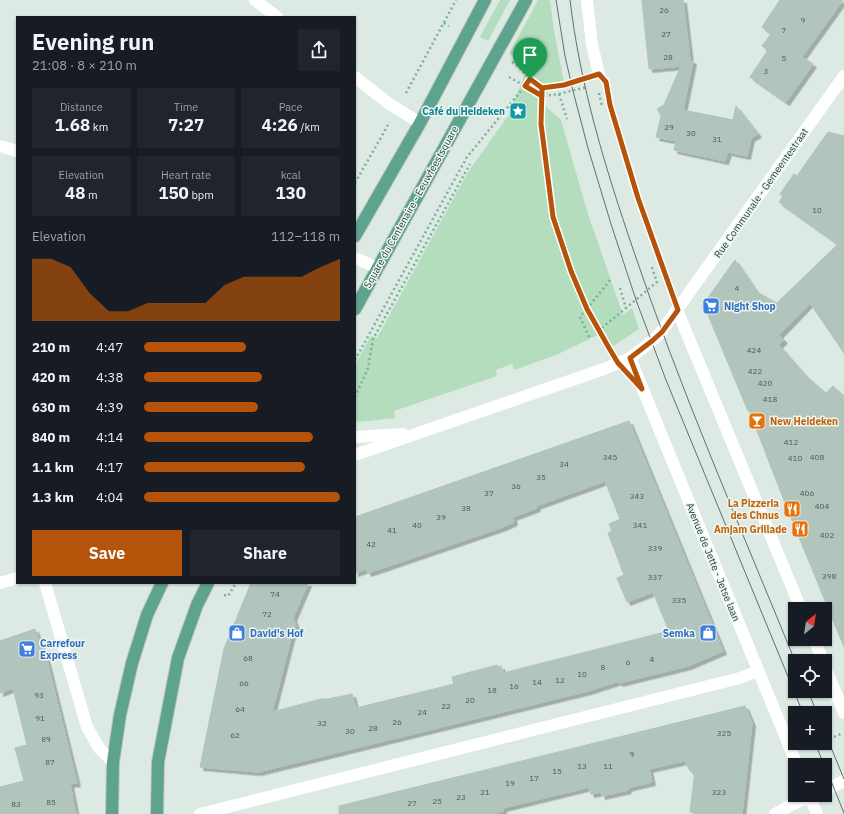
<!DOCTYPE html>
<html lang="en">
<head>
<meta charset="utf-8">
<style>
  body { margin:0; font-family:"IBM Plex Sans",sans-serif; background:#20242c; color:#f1f3f6; height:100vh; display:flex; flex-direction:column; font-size:15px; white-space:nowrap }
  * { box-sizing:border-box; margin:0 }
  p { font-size:13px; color:#9ea1a6 }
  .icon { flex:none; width:22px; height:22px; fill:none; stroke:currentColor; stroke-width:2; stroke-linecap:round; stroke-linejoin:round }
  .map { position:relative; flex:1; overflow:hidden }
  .sheet { position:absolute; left:16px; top:16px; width:340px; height:568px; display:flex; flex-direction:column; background:#171b24; border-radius:0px; box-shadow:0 1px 3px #0004 }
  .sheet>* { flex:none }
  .needle { width:26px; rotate:30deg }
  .tools { position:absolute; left:788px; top:602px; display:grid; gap:8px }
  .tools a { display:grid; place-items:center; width:44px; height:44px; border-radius:0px; background:#171b24; box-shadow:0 1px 3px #0004; font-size:20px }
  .pin { position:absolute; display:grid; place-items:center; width:34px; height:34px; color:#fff; margin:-41px -17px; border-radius:50% 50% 50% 0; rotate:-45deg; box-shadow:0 0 4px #0007 }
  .pin .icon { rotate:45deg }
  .round { display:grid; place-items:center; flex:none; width:42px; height:42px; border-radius:0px; background:#20242c }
  .summary { display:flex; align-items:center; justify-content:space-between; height:68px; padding:0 16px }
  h1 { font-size:22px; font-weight:700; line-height:30px }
  .stats { display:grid; grid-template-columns:repeat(3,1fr); gap:6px; height:68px; padding:4px 16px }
  .stats div { display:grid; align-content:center; border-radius:0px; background:#20242c; text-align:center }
  .stats b { font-size:17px; font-weight:700 }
  .stats small { font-size:11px; font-weight:400 }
  .stats p { font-size:11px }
  .chart { height:112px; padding:8px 16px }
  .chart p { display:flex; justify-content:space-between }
  .chart svg { width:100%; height:72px; margin-top:4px; fill:#b45309; opacity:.7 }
  .button { display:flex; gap:8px; margin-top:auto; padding:8px 16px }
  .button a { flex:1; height:46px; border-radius:0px; background:#b45309; color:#fff; font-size:16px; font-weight:700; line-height:46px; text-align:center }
  .button a+a { background:#20242c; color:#f1f3f6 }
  ul { padding:0 16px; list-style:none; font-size:13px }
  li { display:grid; grid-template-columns:64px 48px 1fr; align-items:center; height:30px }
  li i { height:10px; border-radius:5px; background:#b45309 }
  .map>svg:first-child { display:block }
  .green { fill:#b3ddbc }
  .building { fill:#b1c5bc; stroke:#aec4ba; filter:url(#shadow) }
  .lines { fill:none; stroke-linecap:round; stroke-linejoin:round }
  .major-casing { stroke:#bbc4c1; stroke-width:14 }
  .path { stroke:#7ab09d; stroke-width:2.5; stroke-dasharray:2 3; stroke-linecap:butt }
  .minor { stroke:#fff; stroke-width:12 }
  .major { stroke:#5da38e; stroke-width:12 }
  .tram { stroke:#57766c; stroke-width:1 }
  .route-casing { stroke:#fff; stroke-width:8 }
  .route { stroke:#b45309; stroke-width:5 }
  .labels { text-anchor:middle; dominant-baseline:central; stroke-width:3; stroke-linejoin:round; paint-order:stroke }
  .number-label { font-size:8px; fill:#425d54 }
  .culture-label { font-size:10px; font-weight:bold; fill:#0d838f; stroke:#ecf7f1; text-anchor:end }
  .street-label { font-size:10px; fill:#1d3a31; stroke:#ecf7f1 }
  .shop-label { font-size:10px; font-weight:bold; fill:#366cbe; stroke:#ecf7f1; text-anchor:start }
  .food-label { font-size:10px; font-weight:bold; fill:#c56008; stroke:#ecf7f1; text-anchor:end }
</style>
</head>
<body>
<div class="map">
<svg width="844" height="814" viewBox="0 0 844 814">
  <defs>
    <filter id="shadow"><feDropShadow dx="3.5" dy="3.5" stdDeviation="0" flood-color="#0004"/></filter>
  </defs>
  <rect width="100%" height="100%" fill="#dceae3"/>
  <g class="green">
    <polygon points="500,0 510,0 488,41 480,37"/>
    <polygon points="538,0 550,0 554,31 564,82 550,85 543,104 561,120 587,211 623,315 632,308 639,329 612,347 602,333 556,355 514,370 512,364 496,370 497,376 394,411 395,418 359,422 355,421 355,365 371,336 377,338 468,172 508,116 527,69 515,57 509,54"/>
  </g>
  <g class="building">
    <polygon points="642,0 683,0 690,60 693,61 683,110 733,120 736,106 758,134 751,138 747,156 728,152 725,161 674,150 676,141 656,137 661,116 657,109 664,105 681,66 649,69"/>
    <polygon points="780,0 843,0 802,57 813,64 786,102 750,77 768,50 762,46 771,34 762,27"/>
    <polygon points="828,132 844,136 844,353 810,303 779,335 784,340 779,345 806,376 826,393 833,386 844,396 844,647 785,503 749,410 748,411 706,310 707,299 735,260 757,292 777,303 838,244 779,202 783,196 780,194 794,174 797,176"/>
    <polygon points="629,421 723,651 688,666 619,683 619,681 588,691 258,772 200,767 224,649 251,583 308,583 293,618 296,626 291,638 272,712 321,699 328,699 352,694 356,708 454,684 452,677 497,665 498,667 501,666 503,673 669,631 653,592 627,602 617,578 624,575 608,533 612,531 609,524 620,519 605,481 536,506 537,508 513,517 514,522 503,527 368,573 366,569 355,573 355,517"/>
    <polygon points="35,629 47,661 77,783 70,784 76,814 0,814 0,787 24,781 15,748 27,745 13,688 0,693 0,641"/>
    <polygon points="745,706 752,723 742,814 695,814 695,813 690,812 695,771 691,772 684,761 649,769 652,782 627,788 628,790 602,796 601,792 591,794 589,787 503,808 503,811 491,814 339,814 339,806"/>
  </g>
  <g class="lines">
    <g class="major-casing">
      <g id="major">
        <polyline points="355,236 420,123 485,0"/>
        <polyline points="355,309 526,0"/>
        <polyline points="112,814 113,762 120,715 132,663 147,615 162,583"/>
        <polyline points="157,814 158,762 178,658 197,605 208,583"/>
      </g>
    </g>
    <g class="path">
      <polyline points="444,23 449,26"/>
      <polyline points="512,62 517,65 530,79 542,88 564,85 580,80"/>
      <polyline points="509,77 542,96 559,94 587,87"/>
      <polyline points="542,88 541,124 553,217 571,271 587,309 608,347"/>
      <polyline points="608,91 611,105 638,198 669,287"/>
      <polyline points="406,93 456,0"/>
      <polyline points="599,93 602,106"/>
      <polyline points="559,94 567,119"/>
      <polyline points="355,183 388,125"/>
      <polyline points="620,288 626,308 657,282 651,265"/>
      <polyline points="590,305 611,279"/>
      <polyline points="583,313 580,317 590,339"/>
      <polyline points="602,328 626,308"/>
      <polyline points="355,360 467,157 525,86 530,79"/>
      <polyline points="355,397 368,368 373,339 470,164"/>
      <polyline points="224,595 228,596 236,583"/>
      <polyline points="834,737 841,734"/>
    </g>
    <g class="minor">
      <polyline points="255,0 277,17"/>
      <polyline points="587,0 592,45 599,74"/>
      <polyline points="355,77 388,103 420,123"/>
      <polyline points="0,146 17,151"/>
      <polyline points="355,258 378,268"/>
      <polyline points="677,310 801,609"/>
      <polyline points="630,358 797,765"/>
      <polyline points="355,437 403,434"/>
      <polyline points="355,455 604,369 630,358 652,341 661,332 844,76"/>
      <polyline points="0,583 17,578"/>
      <polyline points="45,583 87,727 99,748 113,762"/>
      <polyline points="814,639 823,661"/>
      <polyline points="825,667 844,713"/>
      <polyline points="825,790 844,781"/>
      <polyline points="809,795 817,814"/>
      <polyline points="200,814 740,678 758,671"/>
      <polyline points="775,814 793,804 813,795"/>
    </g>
    <use href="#major" class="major"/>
    <g class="tram">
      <polyline points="556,0 565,56 573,91 588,148 611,224 636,300 666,380 803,713"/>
      <path d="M 570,0 C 580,85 605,167 633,249 C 680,389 739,524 795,661"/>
      <polyline points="808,691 817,713"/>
      <polyline points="825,733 844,779"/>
      <polyline points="815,743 824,765"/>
      <polyline points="825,766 844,813"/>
    </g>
  </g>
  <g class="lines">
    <g class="route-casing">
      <polyline id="route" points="530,79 542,88 541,124 553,217 571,271 587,309 609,348 618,363 642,389 630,358 652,341 662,332 678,310 638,198 610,105 606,82 599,74 564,85 542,88 542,96 525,86 530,79"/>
    </g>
    <use href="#route" class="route"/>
  </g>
  <defs>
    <g id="sight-square" transform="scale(0.9)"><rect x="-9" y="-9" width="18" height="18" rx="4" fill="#0f9aa8" stroke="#ecf7f1"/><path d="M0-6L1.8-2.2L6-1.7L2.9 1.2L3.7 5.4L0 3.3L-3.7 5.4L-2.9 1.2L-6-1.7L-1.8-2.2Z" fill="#fff"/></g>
    <g id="supermarket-square" transform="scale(0.9)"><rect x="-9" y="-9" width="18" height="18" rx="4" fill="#3f7fe0" stroke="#ecf7f1"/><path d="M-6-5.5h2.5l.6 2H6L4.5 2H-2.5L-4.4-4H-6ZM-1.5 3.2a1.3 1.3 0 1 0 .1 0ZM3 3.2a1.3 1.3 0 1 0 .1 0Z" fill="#fff"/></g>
    <g id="bar-square" transform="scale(0.9)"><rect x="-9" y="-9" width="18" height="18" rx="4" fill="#e8710a" stroke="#ecf7f1"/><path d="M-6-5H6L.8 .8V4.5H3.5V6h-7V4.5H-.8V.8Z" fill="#fff"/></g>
    <g id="restaurant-square" transform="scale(0.9)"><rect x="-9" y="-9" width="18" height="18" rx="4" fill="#e8710a" stroke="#ecf7f1"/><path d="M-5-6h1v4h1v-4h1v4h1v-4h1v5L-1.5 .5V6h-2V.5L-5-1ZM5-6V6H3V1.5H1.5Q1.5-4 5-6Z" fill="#fff"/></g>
    <g id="shop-square" transform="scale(0.9)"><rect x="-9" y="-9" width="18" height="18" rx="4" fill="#3f7fe0" stroke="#ecf7f1"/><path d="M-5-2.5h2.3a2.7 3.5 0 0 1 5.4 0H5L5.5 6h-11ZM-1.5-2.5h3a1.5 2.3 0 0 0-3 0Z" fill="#fff"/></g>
  </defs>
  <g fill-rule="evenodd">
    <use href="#sight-square" x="518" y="111"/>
    <use href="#supermarket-square" x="711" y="306"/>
    <use href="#bar-square" x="757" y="421"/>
    <use href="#restaurant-square" x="792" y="509"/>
    <use href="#restaurant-square" x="800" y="529"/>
    <use href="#shop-square" x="237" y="633"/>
    <use href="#shop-square" x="708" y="633"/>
    <use href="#supermarket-square" x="27" y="649"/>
  </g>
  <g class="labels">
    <g class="number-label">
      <text x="664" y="10">26</text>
      <text x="803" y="20">9</text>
      <text x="784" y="30">7</text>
      <text x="666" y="34">27</text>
      <text x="668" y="57">28</text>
      <text x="784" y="58">5</text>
      <text x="766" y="71">3</text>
      <text x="669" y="127">29</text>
      <text x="691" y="133">30</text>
      <text x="717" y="139">31</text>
      <text x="817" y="210">10</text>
      <text x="737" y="288">4</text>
      <text x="754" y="350">424</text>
      <text x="755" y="371">422</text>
      <text x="765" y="383">420</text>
      <text x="770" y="399">418</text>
      <text x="791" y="442">412</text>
      <text x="610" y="457">345</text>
      <text x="817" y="457">408</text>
      <text x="795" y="458">410</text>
      <text x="564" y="464">34</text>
      <text x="541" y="477">35</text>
      <text x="516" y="486">36</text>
      <text x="489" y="493">37</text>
      <text x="807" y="493">406</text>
      <text x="637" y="496">343</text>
      <text x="822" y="506">404</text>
      <text x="466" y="508">38</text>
      <text x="441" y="517">39</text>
      <text x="417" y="525">40</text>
      <text x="640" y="525">341</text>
      <text x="392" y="530">41</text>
      <text x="827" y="535">402</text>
      <text x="371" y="544">42</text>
      <text x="655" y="548">339</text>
      <text x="829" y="576">398</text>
      <text x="655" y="577">337</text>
      <text x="275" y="594">74</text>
      <text x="679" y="600">335</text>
      <text x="267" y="614">72</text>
      <text x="248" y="658">68</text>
      <text x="652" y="659">4</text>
      <text x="628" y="662">6</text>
      <text x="603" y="667">8</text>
      <text x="582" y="674">10</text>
      <text x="560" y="680">12</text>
      <text x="537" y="682">14</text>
      <text x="244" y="683">66</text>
      <text x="514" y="686">16</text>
      <text x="492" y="690">18</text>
      <text x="39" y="695">93</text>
      <text x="470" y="700">20</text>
      <text x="446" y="706">22</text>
      <text x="240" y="709">64</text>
      <text x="422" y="712">24</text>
      <text x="40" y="718">91</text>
      <text x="397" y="722">26</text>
      <text x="322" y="723">32</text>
      <text x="373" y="728">28</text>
      <text x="350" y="731">30</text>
      <text x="724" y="733">325</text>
      <text x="235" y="735">62</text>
      <text x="46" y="739">89</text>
      <text x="632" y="754">9</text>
      <text x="50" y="762">87</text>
      <text x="582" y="766">13</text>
      <text x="608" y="766">11</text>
      <text x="557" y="771">15</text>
      <text x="534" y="778">17</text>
      <text x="510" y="783">19</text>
      <text x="485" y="792">21</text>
      <text x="719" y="792">323</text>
      <text x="461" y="797">23</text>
      <text x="437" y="801">25</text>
      <text x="51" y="802">85</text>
      <text x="412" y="803">27</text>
      <text x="16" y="804">83</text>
    </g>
    <g class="culture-label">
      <text x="505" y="111">Café du Heideken</text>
    </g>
    <g class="street-label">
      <text transform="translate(761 193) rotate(-55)">Rue Communale - Gemeentestraat</text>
      <text transform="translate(411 207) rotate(-61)">Square du Centenaire - Eeuwfeestsquare</text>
      <text transform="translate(713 562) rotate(68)">Avenue de Jette - Jetse laan</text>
    </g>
    <g class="shop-label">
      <text x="724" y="306">Night Shop</text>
      <text x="250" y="633">David's Hof</text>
      <text x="695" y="633" text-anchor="end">Semka</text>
      <text x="40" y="643">Carrefour<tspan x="40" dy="12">Express</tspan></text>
    </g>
    <g class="food-label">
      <text x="770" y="421" text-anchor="start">New Heideken</text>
      <text x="779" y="503">La Pizzeria<tspan x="779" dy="12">des Chnus</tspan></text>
      <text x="787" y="529">Amjam Grillade</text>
    </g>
  </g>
</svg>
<div class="tools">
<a><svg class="needle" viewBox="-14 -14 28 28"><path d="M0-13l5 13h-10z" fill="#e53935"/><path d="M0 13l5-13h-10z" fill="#9ea1a6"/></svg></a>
<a><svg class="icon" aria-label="locate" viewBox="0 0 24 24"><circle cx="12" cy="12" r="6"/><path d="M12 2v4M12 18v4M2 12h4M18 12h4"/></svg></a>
<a>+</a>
<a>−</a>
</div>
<div class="pin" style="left:530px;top:79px;background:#1e9e55"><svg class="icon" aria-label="arrive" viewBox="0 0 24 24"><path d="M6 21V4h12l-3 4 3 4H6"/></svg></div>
<section class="sheet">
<div class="summary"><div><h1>Evening run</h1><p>21:08 · 8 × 210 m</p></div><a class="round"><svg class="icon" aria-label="share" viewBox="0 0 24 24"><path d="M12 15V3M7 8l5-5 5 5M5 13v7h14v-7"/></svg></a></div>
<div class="stats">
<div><p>Distance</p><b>1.68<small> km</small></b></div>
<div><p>Time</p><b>7:27</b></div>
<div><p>Pace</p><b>4:26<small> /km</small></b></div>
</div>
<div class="stats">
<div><p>Elevation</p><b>48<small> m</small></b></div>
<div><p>Heart rate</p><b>150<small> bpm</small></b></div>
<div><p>kcal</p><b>130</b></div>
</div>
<div class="chart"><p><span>Elevation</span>112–118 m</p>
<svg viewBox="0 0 160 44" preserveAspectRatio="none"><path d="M0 44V6L10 6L20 11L30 27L40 38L50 38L60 33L70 33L80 33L90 33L100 22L110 17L120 17L130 17L140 17L150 11L160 6V44z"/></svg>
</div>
<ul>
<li><b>210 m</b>4:47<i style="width:52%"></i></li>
<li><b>420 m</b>4:38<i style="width:60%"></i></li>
<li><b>630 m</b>4:39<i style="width:58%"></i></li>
<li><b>840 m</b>4:14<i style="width:86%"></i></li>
<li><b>1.1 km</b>4:17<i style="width:82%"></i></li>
<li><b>1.3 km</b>4:04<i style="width:100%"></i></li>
</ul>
<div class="button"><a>Save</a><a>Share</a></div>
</section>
</div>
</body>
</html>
